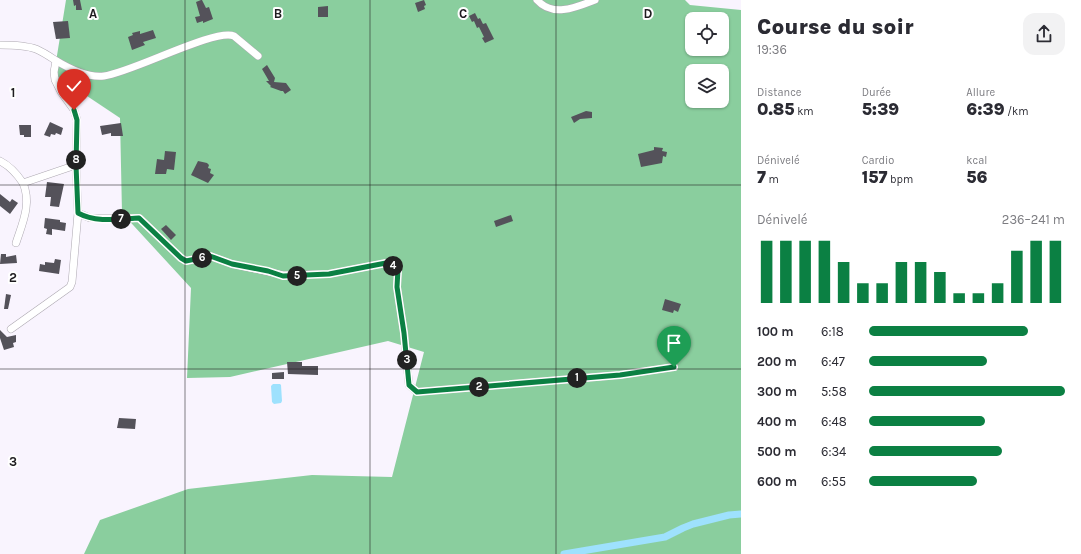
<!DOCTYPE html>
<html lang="fr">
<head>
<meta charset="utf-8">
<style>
  body { margin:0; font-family:Karla,sans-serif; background:#f2f2f3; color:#2b2b33; height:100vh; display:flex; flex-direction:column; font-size:15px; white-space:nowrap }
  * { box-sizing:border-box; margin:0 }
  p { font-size:13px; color:#7c7c81 }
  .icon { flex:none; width:22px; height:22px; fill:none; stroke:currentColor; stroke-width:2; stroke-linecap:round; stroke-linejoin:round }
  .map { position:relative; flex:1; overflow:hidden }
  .side { display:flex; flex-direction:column; background:#fff; width:340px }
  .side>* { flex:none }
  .tools { position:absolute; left:685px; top:12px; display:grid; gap:8px }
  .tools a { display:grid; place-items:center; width:44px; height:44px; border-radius:8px; background:#fff; box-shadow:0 1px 3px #0004; font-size:20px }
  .pin { position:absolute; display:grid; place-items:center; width:34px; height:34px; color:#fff; margin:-41px -17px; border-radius:50% 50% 50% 0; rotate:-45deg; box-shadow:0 0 4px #0007 }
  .pin .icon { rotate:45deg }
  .km { position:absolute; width:20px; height:20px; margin:-10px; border-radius:50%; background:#222; color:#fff; font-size:11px; line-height:20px; text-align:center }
  .round { display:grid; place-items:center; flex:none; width:42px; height:42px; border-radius:12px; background:#f2f2f3 }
  .head { display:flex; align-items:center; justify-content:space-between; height:68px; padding:0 16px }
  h1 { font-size:22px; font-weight:800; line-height:30px }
  .stats { display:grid; grid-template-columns:repeat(3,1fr); gap:6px; height:68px; padding:4px 16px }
  .stats div { display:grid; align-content:center }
  .stats b { font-size:17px; font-weight:800 }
  .stats small { font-size:11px; font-weight:400 }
  .stats p { font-size:11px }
  .chart { height:112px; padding:8px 16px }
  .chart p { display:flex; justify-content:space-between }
  .chart svg { width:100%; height:72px; margin-top:4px; stroke:#0b8043; stroke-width:6 }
  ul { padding:0 16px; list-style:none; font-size:13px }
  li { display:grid; grid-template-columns:64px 48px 1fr; align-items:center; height:30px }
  li i { height:10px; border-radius:5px; background:#0b8043 }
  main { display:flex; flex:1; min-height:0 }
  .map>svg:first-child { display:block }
  .forest { fill:#8ace9e; fill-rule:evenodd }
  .water { fill:#9ee1fd }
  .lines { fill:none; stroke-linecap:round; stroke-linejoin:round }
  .canal { stroke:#9ee1fd; stroke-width:7 }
  .building { fill:#54525a }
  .minor-casing { stroke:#ada8b1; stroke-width:8 }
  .minor { stroke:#fff; stroke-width:7 }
  .route-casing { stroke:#fff; stroke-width:8 }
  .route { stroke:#0b8043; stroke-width:5 }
  .grid { fill:none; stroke:#1e1c1f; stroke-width:1; stroke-opacity:0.55 }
  .grid-label { font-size:13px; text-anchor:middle; font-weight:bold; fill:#1e1c1f; stroke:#fff; stroke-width:4; stroke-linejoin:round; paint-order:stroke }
</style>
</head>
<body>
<main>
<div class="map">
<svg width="741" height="554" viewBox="0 0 741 554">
  <rect width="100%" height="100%" fill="#f9f4fe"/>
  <path class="forest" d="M 66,0 L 685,0 L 690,5 L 741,10 L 741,554 L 84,554 L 100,520 L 188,489 L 312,475 L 392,477 L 424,352 L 388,341 L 230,377 L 187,378 L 191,288 L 122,213 L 120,118 L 54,74 ZM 692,19 L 722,19 L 722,49 L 692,49 ZM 692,71 L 722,71 L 722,101 L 692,101 Z"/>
  <polygon class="water" points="273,384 280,384 281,385 282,401 281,403 274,404 272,402 271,386"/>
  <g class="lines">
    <polyline class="canal" points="564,554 665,537 683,528 693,524 729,515 741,514"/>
  </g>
  <g class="building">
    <polygon points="73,0 80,0 82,10 76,10 76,5 74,6"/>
    <polygon points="201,0 202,0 206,8 209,7 213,19 203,23 203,21 197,23 195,17 200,16 196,2"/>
    <polygon points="424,0 426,5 424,6 425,9 418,12 415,3"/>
    <polygon points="328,6 328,17 318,17 318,7"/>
    <polygon points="475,13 478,19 480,18 483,24 486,23 494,39 485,43 482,38 484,37 479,27 477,28 474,21 472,22 469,16"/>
    <polygon points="68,21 70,38 56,39 53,22"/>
    <polygon points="153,30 156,38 143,42 145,45 132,50 128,37 133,35 132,33 140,31 140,34"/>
    <polygon points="267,65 275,78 274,82 286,83 291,90 285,94 283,91 281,91 270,87 271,86 266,81 269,81 262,69"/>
    <polygon points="586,111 592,112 592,118 580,119 574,123 571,117"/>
    <polygon points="50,122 63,128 61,135 56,133 55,135 51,134 50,137 44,135"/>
    <polygon points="121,123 123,136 111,136 111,133 102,135 100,126"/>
    <polygon points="19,125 31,125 31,137 24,137 24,135 20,135"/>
    <polygon points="654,147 663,148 662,151 667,152 666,157 663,156 662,163 641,167 638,154 654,150"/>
    <polygon points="165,151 176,152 174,170 167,169 166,174 155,174 157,159 164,160"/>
    <polygon points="198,161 207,163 209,165 208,168 211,169 210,173 214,175 208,183 191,175"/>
    <polygon points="47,182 64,184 59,207 50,206 51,197 45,197"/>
    <polygon points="0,194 10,202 12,199 18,203 10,214 0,206"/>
    <polygon points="511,215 513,221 496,227 494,221"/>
    <polygon points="45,218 60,220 60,222 66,223 65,231 52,229 52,235 46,234 47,229 44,228"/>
    <polygon points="166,225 176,235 171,240 161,229"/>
    <polygon points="1,254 6,254 6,257 16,255 17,263 0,264"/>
    <polygon points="55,259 61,260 59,274 39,271 40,264 45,265 45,262 54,263"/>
    <polygon points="6,294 11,295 8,309 4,309"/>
    <polygon points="665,299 681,304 678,312 674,310 673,313 662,310"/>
    <polygon points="0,330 7,337 16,335 16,342 13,343 14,347 4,350 0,338"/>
    <polygon points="287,362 302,362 302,366 318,366 318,375 288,374"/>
    <polygon points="284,372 284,379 272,379 272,373"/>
    <polygon points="119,418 136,419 135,429 117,428"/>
  </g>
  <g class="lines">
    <g class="minor-casing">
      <g id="minor">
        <path d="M 537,0 C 553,18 577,7 595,0"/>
        <path d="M 0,45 C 12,45 25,45 36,49 C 43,52 49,56 55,60 C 68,68 88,78 104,76 C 131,73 215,28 234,36 L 258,56"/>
        <polyline points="56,61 54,72 55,80 61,92 74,110 77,120 76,165 78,213 90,218 139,218 181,258 186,261 210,256 232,264 283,275 329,274 386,263 398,269 397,287 404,333 409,385 417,392 620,375 674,367"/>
        <path d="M 0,161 C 10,166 17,174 23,183 L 76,165"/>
        <path d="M 16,243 C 22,224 32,204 23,183"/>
        <polyline points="11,329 70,287 72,282 78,213"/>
      </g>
    </g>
    <use href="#minor" class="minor"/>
  </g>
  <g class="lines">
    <g class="route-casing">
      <path id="route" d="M 74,110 L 77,120 L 76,165 L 78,213 C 96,223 119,219 139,218 L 181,258 L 186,261 L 210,256 L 232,264 L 268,271 L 283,276 L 329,274 L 386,263 L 398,269 L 397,287 L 404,333 L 409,385 L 417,392 L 620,375 L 674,367"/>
    </g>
    <use href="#route" class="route"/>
  </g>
  <path class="grid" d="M 185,0 L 185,554M 370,0 L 370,554M 556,0 L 556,554M 0,185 L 741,185M 0,369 L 741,369"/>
  <g class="grid-label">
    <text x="93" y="18">A</text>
    <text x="278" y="18">B</text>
    <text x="463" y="18">C</text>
    <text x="648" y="18">D</text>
    <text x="13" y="97">1</text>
    <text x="13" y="282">2</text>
    <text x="13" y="466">3</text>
  </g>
</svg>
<div class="tools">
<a><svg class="icon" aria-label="locate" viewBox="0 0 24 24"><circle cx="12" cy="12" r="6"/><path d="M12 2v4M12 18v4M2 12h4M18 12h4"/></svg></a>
<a><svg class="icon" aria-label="layers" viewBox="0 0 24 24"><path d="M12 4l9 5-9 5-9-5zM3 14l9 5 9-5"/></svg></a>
</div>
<div class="pin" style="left:674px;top:367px;background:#1e9e55"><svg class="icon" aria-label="arrive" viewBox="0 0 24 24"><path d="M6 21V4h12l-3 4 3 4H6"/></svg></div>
<div class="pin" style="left:74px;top:110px;background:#d93025"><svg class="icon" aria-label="check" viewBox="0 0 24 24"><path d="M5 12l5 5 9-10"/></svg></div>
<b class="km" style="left:577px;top:378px">1</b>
<b class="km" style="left:479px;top:387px">2</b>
<b class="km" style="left:407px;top:360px">3</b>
<b class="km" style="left:393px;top:266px">4</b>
<b class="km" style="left:297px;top:276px">5</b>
<b class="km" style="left:202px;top:258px">6</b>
<b class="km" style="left:121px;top:219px">7</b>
<b class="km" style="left:76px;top:160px">8</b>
</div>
<section class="side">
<div class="head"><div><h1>Course du soir</h1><p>19:36</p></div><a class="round"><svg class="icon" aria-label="share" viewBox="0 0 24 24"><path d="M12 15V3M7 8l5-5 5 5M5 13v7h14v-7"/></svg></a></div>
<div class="stats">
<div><p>Distance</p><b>0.85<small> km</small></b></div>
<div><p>Durée</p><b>5:39</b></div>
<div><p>Allure</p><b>6:39<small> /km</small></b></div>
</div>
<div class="stats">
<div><p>Dénivelé</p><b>7<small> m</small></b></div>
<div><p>Cardio</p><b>157<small> bpm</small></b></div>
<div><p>kcal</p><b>56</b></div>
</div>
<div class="chart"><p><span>Dénivelé</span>236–241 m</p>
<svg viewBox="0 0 160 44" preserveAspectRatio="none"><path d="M5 44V6M15 44V6M25 44V6M35 44V6M45 44V19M55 44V32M65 44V32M75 44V19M85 44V19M95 44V25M105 44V38M115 44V38M125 44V32M135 44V12M145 44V6M155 44V6"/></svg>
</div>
<ul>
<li><b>100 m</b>6:18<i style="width:81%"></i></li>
<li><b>200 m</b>6:47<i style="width:60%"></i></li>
<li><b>300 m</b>5:58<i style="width:100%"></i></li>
<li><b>400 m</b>6:48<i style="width:59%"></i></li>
<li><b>500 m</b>6:34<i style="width:68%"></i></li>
<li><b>600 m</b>6:55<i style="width:55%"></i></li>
</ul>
</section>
</main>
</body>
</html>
